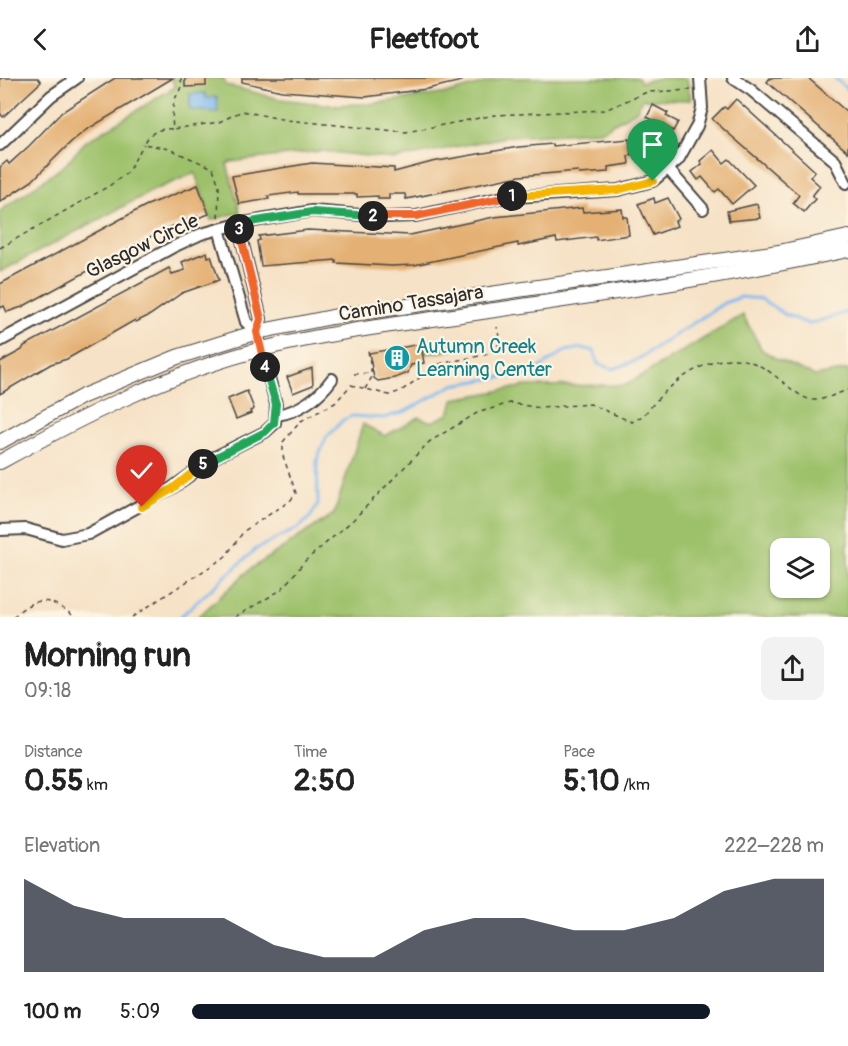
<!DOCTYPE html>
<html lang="en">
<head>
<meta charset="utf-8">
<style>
  body { margin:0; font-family:Pangolin,sans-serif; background:#f2f2f2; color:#222; height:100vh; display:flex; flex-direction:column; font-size:22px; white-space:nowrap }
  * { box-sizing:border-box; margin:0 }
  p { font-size:20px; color:#767676 }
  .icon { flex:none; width:33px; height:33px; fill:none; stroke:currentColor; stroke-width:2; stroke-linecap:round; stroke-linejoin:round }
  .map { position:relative; height:539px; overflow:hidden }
  .panel { display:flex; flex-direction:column; background:#fff; flex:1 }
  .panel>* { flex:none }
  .controls { position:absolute; left:770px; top:460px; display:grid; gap:12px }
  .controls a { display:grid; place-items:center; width:60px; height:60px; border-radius:12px; background:#fff; box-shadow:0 2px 4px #0004; font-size:30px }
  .pin { position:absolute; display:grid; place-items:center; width:51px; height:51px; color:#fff; margin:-62px -26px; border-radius:50% 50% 50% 0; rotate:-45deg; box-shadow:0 0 6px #0007 }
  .pin .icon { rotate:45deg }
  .km { position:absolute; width:30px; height:30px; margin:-15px; border-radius:50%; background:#222; color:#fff; font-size:16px; line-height:30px; text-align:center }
  .round { display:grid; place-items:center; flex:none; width:63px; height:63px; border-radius:12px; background:#f2f2f2 }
  .head { display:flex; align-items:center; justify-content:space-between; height:102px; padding:0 24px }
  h1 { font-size:33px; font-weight:700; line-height:45px }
  .figures { display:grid; grid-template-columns:repeat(3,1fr); gap:9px; height:102px; padding:6px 24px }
  .figures div { display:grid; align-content:center }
  .figures b { font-size:30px; font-weight:700 }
  .figures small { font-size:16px; font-weight:400 }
  .figures p { font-size:16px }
  .chart { height:168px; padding:12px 24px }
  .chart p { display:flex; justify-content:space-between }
  .chart svg { width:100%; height:108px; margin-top:6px; fill:#111827; opacity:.7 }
  ul { padding:0 24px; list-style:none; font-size:20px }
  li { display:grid; grid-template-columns:96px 72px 1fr; align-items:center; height:45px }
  li i { height:15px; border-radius:8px; background:#111827 }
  header { display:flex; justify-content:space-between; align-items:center; height:78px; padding:0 24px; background:#fff; font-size:27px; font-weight:700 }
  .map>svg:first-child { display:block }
  .green { fill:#9dc16b; stroke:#64764b; stroke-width:1.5; fill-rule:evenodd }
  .water { fill:#7db8ef; stroke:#54728d; stroke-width:1.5 }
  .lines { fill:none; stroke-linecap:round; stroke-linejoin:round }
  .stream { stroke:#7db8ef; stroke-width:3 }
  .building { fill:#e4b073 }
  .minor-casing { stroke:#494642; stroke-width:14 }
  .major-casing { stroke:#494642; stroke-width:16 }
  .path { stroke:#494642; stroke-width:1.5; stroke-dasharray:4.5 4.5; stroke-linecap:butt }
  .minor { stroke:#fff; stroke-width:10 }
  .major { stroke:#fff; stroke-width:14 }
  .split-1-casing { stroke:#fff; stroke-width:12 }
  .split-2-casing { stroke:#fff; stroke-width:12 }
  .split-3-casing { stroke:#fff; stroke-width:12 }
  .split-4-casing { stroke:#fff; stroke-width:12 }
  .split-5-casing { stroke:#fff; stroke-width:12 }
  .split-6-casing { stroke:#fff; stroke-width:12 }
  .split-1 { stroke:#f5b400; stroke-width:8 }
  .split-2 { stroke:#f0652b; stroke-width:8 }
  .split-3 { stroke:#22a559; stroke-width:8 }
  .split-4 { stroke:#f0652b; stroke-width:8 }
  .split-5 { stroke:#22a559; stroke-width:8 }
  .split-6 { stroke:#f5b400; stroke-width:8 }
  .labels { text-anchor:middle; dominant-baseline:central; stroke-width:4.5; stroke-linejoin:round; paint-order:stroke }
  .street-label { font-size:20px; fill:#2b2b2b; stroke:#fcf5e5 }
  .culture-label { font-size:20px; fill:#0d838f; stroke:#fcf5e5; text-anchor:start }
</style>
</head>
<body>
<header><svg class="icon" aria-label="back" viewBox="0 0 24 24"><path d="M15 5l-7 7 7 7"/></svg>Fleetfoot<svg class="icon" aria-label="share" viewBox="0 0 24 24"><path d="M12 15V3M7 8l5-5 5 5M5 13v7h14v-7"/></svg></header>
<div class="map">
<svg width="848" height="539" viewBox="0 0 848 539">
  <rect width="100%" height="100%" fill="#fcf5e5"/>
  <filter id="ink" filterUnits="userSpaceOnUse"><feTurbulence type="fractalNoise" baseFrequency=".0167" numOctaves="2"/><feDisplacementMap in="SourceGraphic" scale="12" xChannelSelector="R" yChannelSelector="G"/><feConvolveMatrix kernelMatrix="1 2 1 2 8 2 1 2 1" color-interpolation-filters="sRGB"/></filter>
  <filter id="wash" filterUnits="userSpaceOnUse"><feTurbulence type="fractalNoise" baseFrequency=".008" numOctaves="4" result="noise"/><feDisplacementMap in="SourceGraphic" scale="24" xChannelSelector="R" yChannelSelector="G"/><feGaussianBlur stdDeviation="1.35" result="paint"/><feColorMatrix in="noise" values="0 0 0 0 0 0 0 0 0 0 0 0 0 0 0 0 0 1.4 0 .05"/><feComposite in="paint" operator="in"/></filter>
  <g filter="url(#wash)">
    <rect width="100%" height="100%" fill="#f6e2c6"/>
    <g class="green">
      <polygon points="171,0 224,0 225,7 280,21 332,27 369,26 449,15 503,0 638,0 641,4 659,0 687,0 691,22 643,21 636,33 600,53 510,58 395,81 320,73 231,84 227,86 240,134 211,142 195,95 154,112 0,194 0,133 65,87 85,64 175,9"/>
      <path d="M 743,237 L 762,272 L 777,281 L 815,298 L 848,292 L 848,539 L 198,539 L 249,492 L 334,436 L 363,346 L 385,358 L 419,339 L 432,344 L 449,336 L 454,321 L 526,308 L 626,307 ZM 780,471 L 819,471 L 819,510 L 780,510 Z"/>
      <polygon points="450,260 452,272 425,276 423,264"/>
    </g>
    <polygon class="water" points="205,15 206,20 217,19 218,34 190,32 190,16"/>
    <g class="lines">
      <g class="stream">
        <polyline points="835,0 848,12"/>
        <polyline points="180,539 256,471 300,449 311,438 318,426 317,382 326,360 343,342 352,338 384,340 404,334 453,307 507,298 529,297 565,273 583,270 594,273 598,286 613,291 637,282 724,225 741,219 761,221 786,237 809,246 848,234"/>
      </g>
    </g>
    <g id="blocks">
      <g class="building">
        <polygon points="0,0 38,0 41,4 3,39 0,35"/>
        <polygon points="115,0 173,0 86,52 71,64 32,103 0,124 0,89 7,83 9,86 29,68 62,34"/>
        <polygon points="185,0 206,0 206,8 185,9"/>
        <polygon points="242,0 462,0 462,3 427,11 365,19 282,13 242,4"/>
        <polygon points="770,0 808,0 848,35 848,74 767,4"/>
        <polygon points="736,21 815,93 810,99 820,108 812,118 815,121 804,134 793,125 799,117 712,41 724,29 727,31"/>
        <polygon points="653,27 668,35 666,38 678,44 673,53 647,39"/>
        <polygon points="646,47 656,61 652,63 659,74 651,80 634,55"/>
        <polygon points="629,61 631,77 628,78 629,86 608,89 608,94 579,96 578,93 520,98 406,121 405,116 389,116 389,121 378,121 378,118 357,119 357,116 298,116 298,114 268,118 269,121 239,126 232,98 312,85 394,90 394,94 432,84 519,69 552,66 552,68"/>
        <polygon points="713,72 724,85 729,81 754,107 732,126 719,111 715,114 702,99 698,102 692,94 702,86 700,83"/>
        <polygon points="198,107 209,136 198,140 197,138 161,153 22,229 7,234 4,228 0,230 0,206 145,128"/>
        <polygon points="654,120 655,125 668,120 679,141 675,143 677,148 653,157 638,126"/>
        <polygon points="757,126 760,140 729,143 727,133"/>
        <polygon points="582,130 583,134 622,131 623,139 627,139 629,157 596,162 596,159 557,164 556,160 518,168 518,165 414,187 392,188 336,185 336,182 261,188 257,163 260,162 259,158 308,152 410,157 494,139"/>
        <polygon points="207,174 208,179 211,178 219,202 182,215 150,237 136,244 135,242 67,281 51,286 0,316 0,284 22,272 24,268 169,190 172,196 185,192 182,184"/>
        <polygon points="421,266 424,285 411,287 408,295 395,300 378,303 374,300 369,275"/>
        <polygon points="312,290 313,307 293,315 287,299"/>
        <polygon points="247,313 254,331 250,333 251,335 236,341 228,321"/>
      </g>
    </g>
  </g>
  <g filter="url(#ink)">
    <use href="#blocks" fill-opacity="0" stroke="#494642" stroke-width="1.5"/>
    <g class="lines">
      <g class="minor-casing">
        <g id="minor">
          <polyline points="733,0 751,12 835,83 846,105"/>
          <polyline points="0,67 51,18 77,0"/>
          <polyline points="669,92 703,131"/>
          <polyline points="219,151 246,244 257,254"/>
          <polyline points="0,263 171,170 201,156 238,146 312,133 386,139 416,138 499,120 618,112 653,103 678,82 697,48 702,30 700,0"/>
          <path d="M 277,337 C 299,334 320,318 332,301"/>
          <polyline points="0,452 26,451 62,461 88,456 172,410 215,379 265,354 275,345 276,326 257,254 261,241 238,146"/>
        </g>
      </g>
      <g class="major-casing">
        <g id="major">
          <polyline points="0,364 83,318 177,279 257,254 332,239 779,174 848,159"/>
          <path d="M 0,384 C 83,338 169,295 262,271 C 338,252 417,244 495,232 C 613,215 731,197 848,172"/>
        </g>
      </g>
      <g class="path">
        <path d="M 181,0 C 183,12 177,14 174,24 C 172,33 172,42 173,51 L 219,44 L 242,33 L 286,42 L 406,54 L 495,37 L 605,32 L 647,14 L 692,12"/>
        <path d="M 172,51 C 158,50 151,54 144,66 L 169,71 L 213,90 L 219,108 L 218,142"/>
        <polyline points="0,170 109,108 127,95 144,66"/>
        <polyline points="354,296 371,295"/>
        <polyline points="365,311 372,299 368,272"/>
        <path d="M 13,539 C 37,516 50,520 75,539"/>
        <polyline points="132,539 225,479 244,453 290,423 296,415 283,378 283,364 301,343 335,325 351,307 389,317 401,313 439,286 489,276 497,270 500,263 497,249"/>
        <path d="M 235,539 L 281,512 L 305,483 L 353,442 L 429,364 L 477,335 L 510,325 L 540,330 L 590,326 L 632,344 C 644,339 648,332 656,323 C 673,304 697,287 722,282 C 769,273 790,324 817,322 C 826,321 838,315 848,312"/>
      </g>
      <use href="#minor" class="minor"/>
      <use href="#major" class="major"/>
    </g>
  </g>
  <g class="lines" filter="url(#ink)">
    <g class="split-1-casing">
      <polyline id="split-1" points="512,118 618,112 653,103"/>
    </g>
    <g class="split-2-casing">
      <polyline id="split-2" points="373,138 416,138 512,118"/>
    </g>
    <g class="split-3-casing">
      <polyline id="split-3" points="239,151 238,146 312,134 373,138"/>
    </g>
    <g class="split-4-casing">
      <polyline id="split-4" points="239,151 261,241 257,254 265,289"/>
    </g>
    <g class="split-5-casing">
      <polyline id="split-5" points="203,386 265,354 274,345 276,326 265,289"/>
    </g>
    <g class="split-6-casing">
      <polyline id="split-6" points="142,429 172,411 203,386"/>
    </g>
    <use href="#split-1" class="split-1"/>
    <use href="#split-2" class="split-2"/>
    <use href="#split-3" class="split-3"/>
    <use href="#split-4" class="split-4"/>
    <use href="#split-5" class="split-5"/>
    <use href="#split-6" class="split-6"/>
  </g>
  <defs>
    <g id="building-disc" transform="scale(1.35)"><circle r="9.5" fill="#0f9aa8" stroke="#fcf5e5"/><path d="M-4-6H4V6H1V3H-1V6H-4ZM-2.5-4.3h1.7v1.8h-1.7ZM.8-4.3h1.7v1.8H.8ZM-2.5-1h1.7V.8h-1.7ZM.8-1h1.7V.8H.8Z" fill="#fff"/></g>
  </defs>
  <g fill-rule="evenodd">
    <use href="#building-disc" x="397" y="280"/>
  </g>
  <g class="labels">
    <g class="street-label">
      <text transform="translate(142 168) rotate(-26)">Glasgow Circle</text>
      <text transform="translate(411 225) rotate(-9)">Camino Tassajara</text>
    </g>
    <g class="culture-label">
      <text x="416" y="268">Autumn Creek<tspan x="416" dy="23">Learning Center</tspan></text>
    </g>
  </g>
</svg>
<div class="controls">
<a><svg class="icon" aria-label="layers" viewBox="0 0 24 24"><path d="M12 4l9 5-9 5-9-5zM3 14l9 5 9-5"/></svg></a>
</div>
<div class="pin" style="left:653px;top:103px;background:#1e9e55"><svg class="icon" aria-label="arrive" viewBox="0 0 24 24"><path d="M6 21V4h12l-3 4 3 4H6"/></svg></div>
<div class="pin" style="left:142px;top:429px;background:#d93025"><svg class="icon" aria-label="check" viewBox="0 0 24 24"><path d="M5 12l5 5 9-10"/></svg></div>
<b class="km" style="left:512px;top:118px">1</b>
<b class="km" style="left:373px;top:138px">2</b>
<b class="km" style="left:239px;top:151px">3</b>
<b class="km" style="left:265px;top:289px">4</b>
<b class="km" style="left:203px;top:386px">5</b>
</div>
<section class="panel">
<div class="head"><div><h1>Morning run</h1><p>09:18</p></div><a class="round"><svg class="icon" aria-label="share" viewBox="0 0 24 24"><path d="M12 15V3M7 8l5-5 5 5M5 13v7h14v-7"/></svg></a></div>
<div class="figures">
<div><p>Distance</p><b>0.55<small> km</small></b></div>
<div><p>Time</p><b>2:50</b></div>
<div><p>Pace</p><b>5:10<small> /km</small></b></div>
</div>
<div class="chart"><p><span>Elevation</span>222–228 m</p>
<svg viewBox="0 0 160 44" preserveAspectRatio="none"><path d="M0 44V6L10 17L20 22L30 22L40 22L50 33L60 38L70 38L80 27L90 22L100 22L110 27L120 27L130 22L140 11L150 6L160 6V44z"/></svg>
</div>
<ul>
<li><b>100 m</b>5:09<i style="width:82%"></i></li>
</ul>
</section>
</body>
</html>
